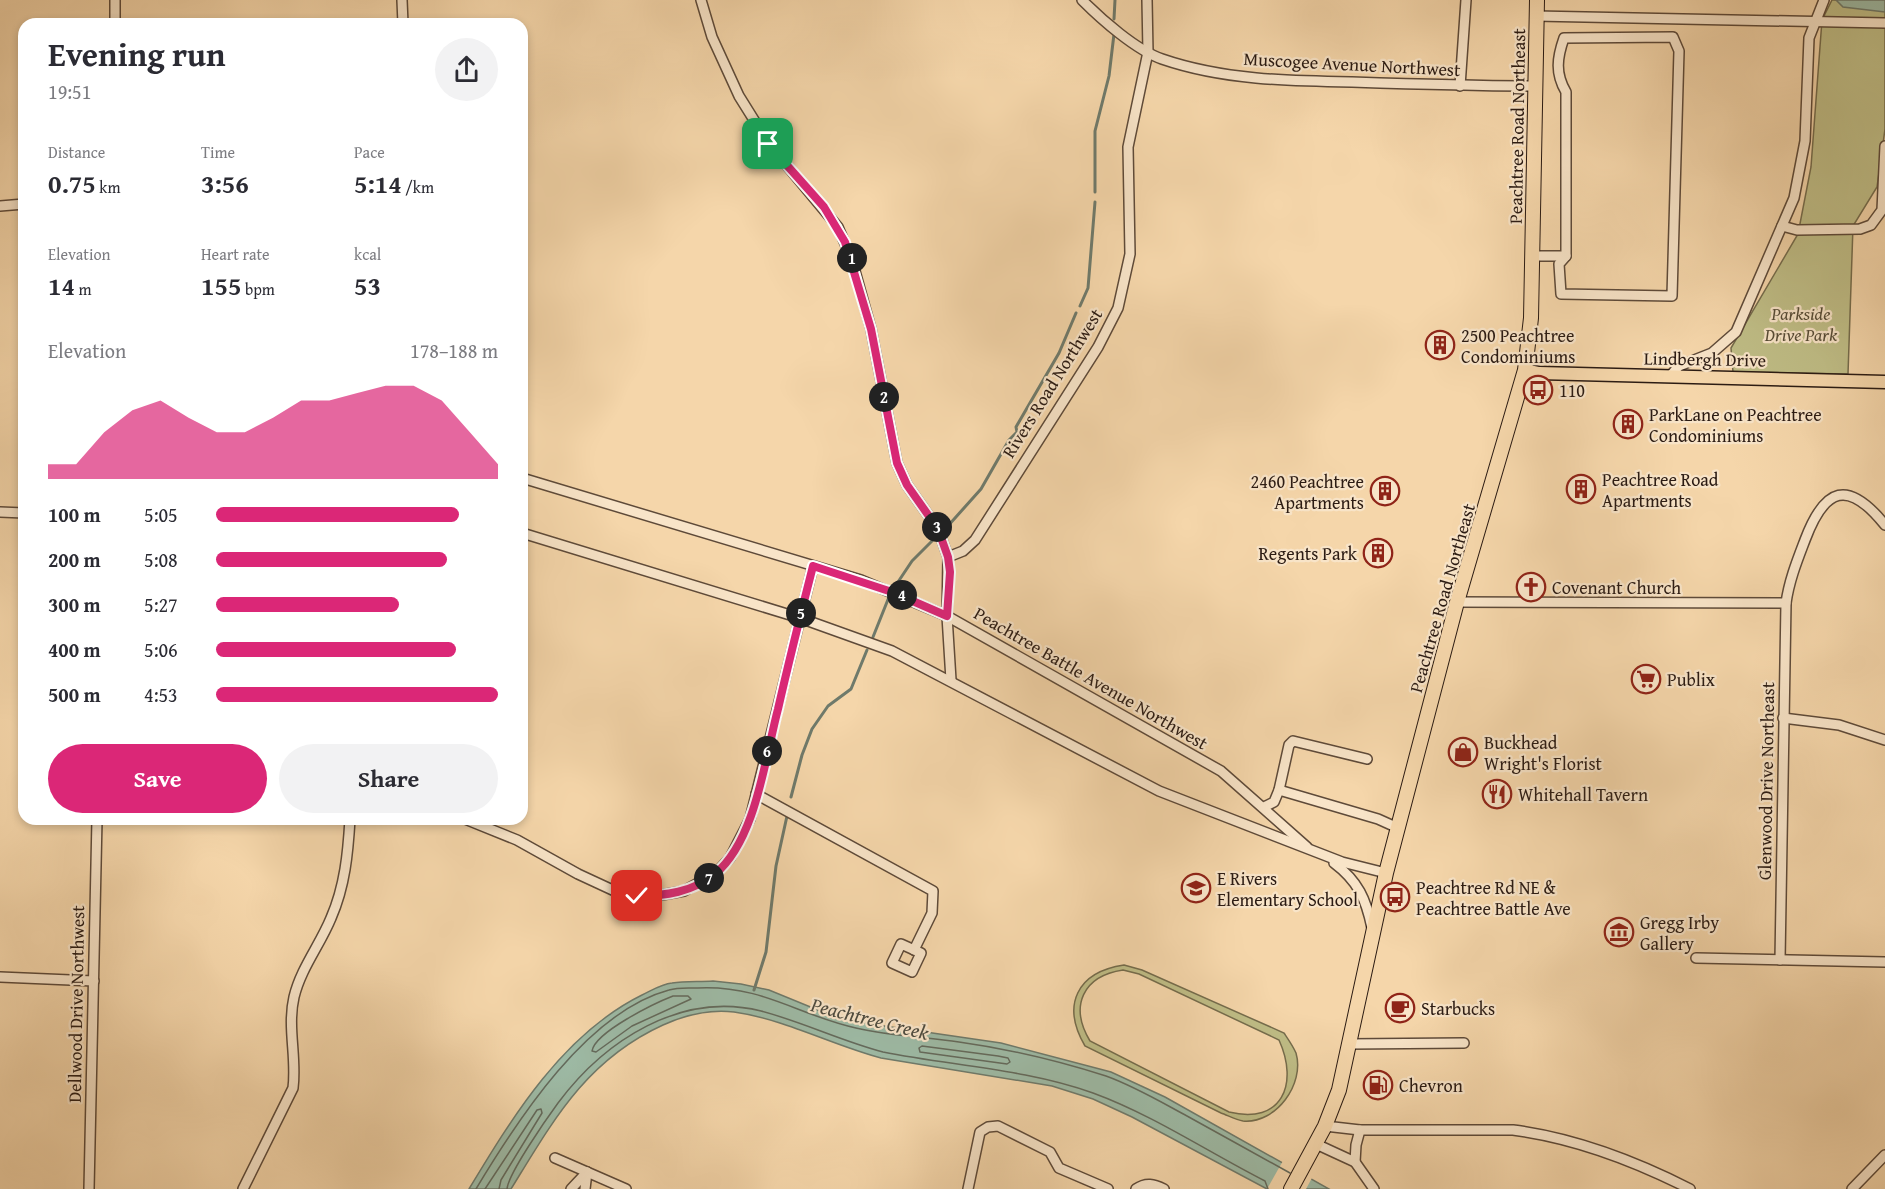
<!DOCTYPE html>
<html lang="en">
<head>
<meta charset="utf-8">
<style>
  body { margin:0; font-family:"Gentium Book Plus",serif; background:#f2f2f3; color:#2b2b33; height:100vh; display:flex; flex-direction:column; font-size:22px; white-space:nowrap }
  * { box-sizing:border-box; margin:0 }
  p { font-size:20px; color:#7c7c81 }
  .icon { flex:none; width:33px; height:33px; fill:none; stroke:currentColor; stroke-width:2; stroke-linecap:round; stroke-linejoin:round }
  .map { position:relative; flex:1; overflow:hidden }
  .side { position:absolute; left:18px; top:18px; width:510px; height:807px; display:flex; flex-direction:column; background:#fff; border-radius:18px; box-shadow:0 3px 9px #0003 }
  .side>* { flex:none }
  .pin { position:absolute; display:grid; place-items:center; width:51px; height:51px; color:#fff; margin:-26px; border-radius:12px; box-shadow:0 3px 9px #0006 }
  .km { position:absolute; width:30px; height:30px; margin:-15px; border-radius:50%; background:#222; color:#fff; font-size:16px; line-height:30px; text-align:center }
  .round { display:grid; place-items:center; flex:none; width:63px; height:63px; border-radius:32px; background:#f2f2f3 }
  .headline { display:flex; align-items:center; justify-content:space-between; height:102px; padding:0 30px }
  h1 { font-size:33px; font-weight:800; line-height:45px }
  .stats { display:grid; grid-template-columns:repeat(3,1fr); gap:9px; height:102px; padding:6px 30px }
  .stats div { display:grid; align-content:center }
  .stats b { font-size:26px; font-weight:800 }
  .stats small { font-size:16px; font-weight:400 }
  .stats p { font-size:16px }
  .chart { height:168px; padding:12px 30px }
  .chart p { display:flex; justify-content:space-between }
  .chart svg { width:100%; height:108px; margin-top:6px; fill:#db2777; opacity:.7 }
  .cta { display:flex; gap:12px; margin-top:auto; padding:12px 30px }
  .cta a { flex:1; height:69px; border-radius:36px; background:#db2777; color:#fff; font-size:24px; font-weight:800; line-height:69px; text-align:center }
  .cta a+a { background:#f2f2f3; color:#2b2b33 }
  ul { padding:0 30px; list-style:none; font-size:20px }
  li { display:grid; grid-template-columns:96px 72px 1fr; align-items:center; height:45px }
  li i { height:15px; border-radius:8px; background:#db2777 }
  .map>svg:first-child { display:block }
  .green { fill:#bfbd86; stroke:#756c4c; stroke-width:1.5; fill-rule:evenodd }
  .water { fill:#9dbaa5; stroke:#6f7a6b; stroke-width:1.5 }
  .pier { fill:#f5d6aa }
  .lines { fill:none; stroke-linecap:round; stroke-linejoin:round }
  .shore { stroke:#646a5c; stroke-width:1.5 }
  .stream { stroke:#6f7a6b; stroke-width:3 }
  .minor-casing { stroke:#5e4a39; stroke-width:12 }
  .major-casing { stroke:#2b1b13; stroke-width:15 }
  .highway-casing { stroke:#2b1b13; stroke-width:16 }
  .minor { stroke:#f8e4c8; stroke-width:9 }
  .major { stroke:#f5d6aa; stroke-width:12 }
  .highway { stroke:#f5d6aa; stroke-width:14 }
  .route-casing { stroke:#fff; stroke-width:12 }
  .route { stroke:#db2777; stroke-width:8 }
  .labels { text-anchor:middle; dominant-baseline:central; stroke-width:4.5; stroke-linejoin:round; paint-order:stroke }
  .street-label { font-size:18px; fill:#2b1b13; stroke:#f8e4c8 }
  .park-label { font-size:18px; font-style:italic; fill:#574c36; stroke:#f8e4c8 }
  .poi-label { font-size:18px; fill:#2b1b13; stroke:#f8e4c8; text-anchor:start }
  .water-label { font-size:20px; font-style:italic; fill:#4d4b3f; stroke:#f8e4c8 }
</style>
</head>
<body>
<div class="map">
<svg width="1885" height="1189" viewBox="0 0 1885 1189">
  <rect width="100%" height="100%" fill="#f5d6aa"/>
  <filter id="stains"><feTurbulence type="fractalNoise" baseFrequency=".00333" numOctaves="4"/><feColorMatrix values="0 0 0 0 .2 0 0 0 0 .09 0 0 0 0 .02 0 0 0 .5 -.17"/></filter>
  <radialGradient id="worn" r=".72"><stop offset=".6" stop-color="#630" stop-opacity="0"/><stop offset="1" stop-color="#630" stop-opacity=".3"/></radialGradient>
  <g class="green">
    <polygon points="1832,0 1885,0 1885,129 1877,187 1853,226 1848,374 1733,372 1731,348 1798,234 1811,167 1822,20"/>
    <path d="M 1124,965 L 1142,970 L 1284,1033 C 1288,1039 1293,1046 1296,1053 C 1305,1084 1276,1124 1243,1121 C 1236,1120 1227,1115 1221,1113 L 1085,1046 C 1061,1005 1077,972 1124,965 ZM 1123,970 L 1139,974 L 1279,1040 C 1299,1084 1282,1125 1229,1112 L 1090,1041 C 1069,1006 1083,976 1123,970 Z"/>
  </g>
  <g class="water">
    <polygon points="1836,0 1885,0 1885,12 1843,7"/>
    <path d="M 713,981 L 741,984 L 769,990 L 830,1015 L 857,1022 L 1001,1043 L 1111,1072 L 1165,1097 L 1329,1189 L 1267,1189 L 1132,1117 L 1093,1099 L 1052,1086 L 881,1058 C 832,1045 784,1019 734,1012 C 709,1009 685,1015 663,1025 C 586,1060 553,1121 511,1189 L 469,1189 C 513,1116 563,1034 642,995 C 651,991 661,984 672,983 C 685,981 700,982 713,981 Z"/>
  </g>
  <polygon class="pier" points="1284,1159 1313,1176 1306,1189 1267,1189"/>
  <g class="lines">
    <g class="shore">
      <path d="M 673,996 L 688,996 L 691,999 L 632,1026 L 596,1052 L 592,1051 C 595,1032 655,1003 673,996 Z"/>
      <polygon points="922,1046 998,1056 1008,1058 1010,1062 1007,1064 920,1052 919,1048"/>
      <path d="M 476,1189 C 518,1119 587,1012 669,990 C 678,987 689,988 698,988 C 763,985 797,1015 856,1028 C 890,1036 925,1037 959,1042 C 1009,1049 1059,1061 1106,1076 C 1134,1086 1161,1102 1187,1116 C 1221,1135 1256,1154 1290,1173"/>
      <polyline points="485,1189 537,1110 541,1109 542,1113 501,1180 499,1189"/>
      <path d="M 507,1189 C 508,1174 547,1118 558,1103 C 605,1040 681,991 761,1011 C 803,1022 841,1041 883,1052 C 953,1066 1026,1069 1093,1093 C 1153,1115 1208,1152 1265,1181 L 1268,1189"/>
    </g>
    <g class="stream">
      <polyline points="1114,19 1115,0"/>
      <polyline points="1095,192 1095,131 1109,76 1114,34"/>
      <polyline points="1080,306 1088,288 1095,202"/>
      <polyline points="947,527 981,489 1009,440 1017,432 1016,427 1059,353 1076,313"/>
      <polyline points="896,585 912,561 932,541"/>
      <polyline points="873,637 889,597"/>
      <polyline points="791,797 802,755 812,729 828,706 851,689 867,650"/>
      <polyline points="754,990 766,952 776,866 787,816"/>
    </g>
    <g class="minor-casing">
      <g id="minor">
        <polyline points="402,0 403,24"/>
        <polyline points="701,0 712,37 739,96 769,144 838,227 852,260 871,329 897,463 907,485 938,529 948,557 947,616 951,680"/>
        <path d="M 1082,0 C 1102,20 1136,50 1162,59 C 1223,80 1289,81 1352,82 C 1413,84 1474,86 1534,86"/>
        <polyline points="1536,16 1885,23"/>
        <polyline points="115,24 115,0"/>
        <path d="M 1673,37 L 1679,51 L 1672,296 L 1561,294 L 1559,264 L 1566,256 L 1566,92 C 1555,73 1557,58 1564,38 Z"/>
        <polyline points="1460,86 1466,0"/>
        <polyline points="0,206 24,204"/>
        <polyline points="1782,226 1797,230 1860,229 1871,225 1882,210 1885,146"/>
        <polyline points="1532,256 1566,256"/>
        <polyline points="1670,376 1679,366 1712,353 1736,332 1794,198 1805,141 1809,38 1824,0"/>
        <polyline points="522,478 861,580 947,616 1221,771 1307,847"/>
        <polyline points="0,512 24,513"/>
        <polyline points="522,533 800,618 892,651 1159,791 1342,862 1386,873"/>
        <polyline points="948,557 963,551 975,540 1098,347 1118,308 1130,254 1128,147 1148,52 1147,0"/>
        <polyline points="1457,602 1786,603"/>
        <polyline points="1783,718 1839,725 1885,740"/>
        <polyline points="1279,790 1378,819 1398,828"/>
        <polyline points="756,794 933,891 932,913 914,950"/>
        <polyline points="1264,807 1274,802 1279,790 1289,745 1293,741 1367,759"/>
        <polyline points="465,819 517,840 578,874 619,893 656,896 684,891 716,873 730,858 750,819 813,566"/>
        <path d="M 1334,863 C 1358,881 1366,899 1372,928"/>
        <polygon points="901,944 921,953 912,972 892,963"/>
        <polyline points="1696,958 1885,962"/>
        <path d="M 1780,960 L 1786,603 C 1789,581 1797,561 1805,540 C 1825,487 1848,479 1885,525"/>
        <polyline points="0,977 94,981"/>
        <polyline points="1349,1044 1464,1043"/>
        <path d="M 1325,1126 L 1360,1130 L 1513,1130 C 1575,1138 1635,1161 1690,1189"/>
        <polyline points="1316,1144 1355,1162 1374,1189"/>
        <polyline points="555,1158 626,1189"/>
        <polyline points="1355,1162 1356,1145 1360,1130"/>
        <polyline points="89,1189 97,819"/>
        <path d="M 243,1189 L 293,1088 C 297,1058 287,1027 294,997 C 301,968 320,945 331,918 C 345,886 348,853 350,819"/>
        <polyline points="571,1189 587,1172"/>
        <polyline points="585,1189 587,1172"/>
        <polyline points="968,1189 980,1132 988,1127 998,1126 1050,1152 1059,1168 1108,1189"/>
        <path d="M 1136,1189 C 1146,1182 1154,1184 1164,1189"/>
        <polyline points="1852,1189 1885,1155"/>
      </g>
    </g>
    <g class="major-casing">
      <polyline id="major" points="1525,370 1539,373 1885,382"/>
    </g>
    <g class="highway-casing">
      <polyline id="highway" points="1291,1189 1325,1126 1339,1090 1386,873 1457,602 1525,370 1531,318 1537,0"/>
    </g>
    <use href="#minor" class="minor"/>
    <use href="#major" class="major"/>
    <use href="#highway" class="highway"/>
  </g>
  <g class="lines">
    <g class="route-casing">
      <path id="route" d="M 637,896 C 665,896 693,892 715,874 C 756,840 765,758 778,709 C 789,661 801,613 813,566 L 892,592 L 947,616 L 950,572 L 948,557 L 938,529 L 907,485 L 897,463 L 871,329 L 845,242 L 824,207 L 768,144"/>
    </g>
    <use href="#route" class="route"/>
  </g>
  <defs>
    <g id="building-ring" transform="scale(1.5)"><circle r="9.5" fill="#f8e4c8" stroke="#8f2418" stroke-width="1.5"/><path d="M-4-6H4V6H1V3H-1V6H-4ZM-2.5-4.3h1.7v1.8h-1.7ZM.8-4.3h1.7v1.8H.8ZM-2.5-1h1.7V.8h-1.7ZM.8-1h1.7V.8H.8Z" fill="#8f2418"/></g>
    <g id="bus-ring" transform="scale(1.5)"><circle r="9.5" fill="#f8e4c8" stroke="#8f2418" stroke-width="1.5"/><path d="M-5-6H5V4H4V6H2V4H-2V6H-4V4H-5ZM-3.5-4V0h7V-4ZM-3.5 1.2v1.5H-2V1.2ZM2 1.2v1.5H3.5V1.2Z" fill="#8f2418"/></g>
    <g id="church-ring" transform="scale(1.5)"><circle r="9.5" fill="#f8e4c8" stroke="#8f2418" stroke-width="1.5"/><path d="M-1.2-6h2.4v3.5h3.3v2.4h-3.3V6h-2.4V-.1h-3.3v-2.4h3.3Z" fill="#8f2418"/></g>
    <g id="supermarket-ring" transform="scale(1.5)"><circle r="9.5" fill="#f8e4c8" stroke="#8f2418" stroke-width="1.5"/><path d="M-6-5.5h2.5l.6 2H6L4.5 2H-2.5L-4.4-4H-6ZM-1.5 3.2a1.3 1.3 0 1 0 .1 0ZM3 3.2a1.3 1.3 0 1 0 .1 0Z" fill="#8f2418"/></g>
    <g id="shop-ring" transform="scale(1.5)"><circle r="9.5" fill="#f8e4c8" stroke="#8f2418" stroke-width="1.5"/><path d="M-5-2.5h2.3a2.7 3.5 0 0 1 5.4 0H5L5.5 6h-11ZM-1.5-2.5h3a1.5 2.3 0 0 0-3 0Z" fill="#8f2418"/></g>
    <g id="restaurant-ring" transform="scale(1.5)"><circle r="9.5" fill="#f8e4c8" stroke="#8f2418" stroke-width="1.5"/><path d="M-5-6h1v4h1v-4h1v4h1v-4h1v5L-1.5 .5V6h-2V.5L-5-1ZM5-6V6H3V1.5H1.5Q1.5-4 5-6Z" fill="#8f2418"/></g>
    <g id="school-ring" transform="scale(1.5)"><circle r="9.5" fill="#f8e4c8" stroke="#8f2418" stroke-width="1.5"/><path d="M0-5L7-2L0 1L-7-2ZM-4 1L0 2.5L4 1V4Q0 6-4 4Z" fill="#8f2418"/></g>
    <g id="museum-ring" transform="scale(1.5)"><circle r="9.5" fill="#f8e4c8" stroke="#8f2418" stroke-width="1.5"/><path d="M0-6L6-3V-2H-6V-3ZM-5-1h2V3h-2ZM-1-1h2V3h-2ZM3-1h2V3H3ZM-6 4H6V6H-6Z" fill="#8f2418"/></g>
    <g id="cafe-ring" transform="scale(1.5)"><circle r="9.5" fill="#f8e4c8" stroke="#8f2418" stroke-width="1.5"/><path d="M-5.5-4.5H6V0H3Q3 3.5 0 3.5H-2.5Q-5.5 3.5-5.5 0ZM3-3.2v2h1.7v-2ZM-6 4.5H4V6H-6Z" fill="#8f2418"/></g>
    <g id="fuel-ring" transform="scale(1.5)"><circle r="9.5" fill="#f8e4c8" stroke="#8f2418" stroke-width="1.5"/><path d="M-5.5-6h7V0h2V4h1.3V-2.5L3-4.5l.8-.8L6-3V5H2.5V1h-1V6h-7ZM-4.2-4.7v3.2H.2V-4.7Z" fill="#8f2418"/></g>
  </defs>
  <g fill-rule="evenodd">
    <use href="#building-ring" x="1440" y="345"/>
    <use href="#bus-ring" x="1538" y="390"/>
    <use href="#building-ring" x="1628" y="424"/>
    <use href="#building-ring" x="1581" y="489"/>
    <use href="#building-ring" x="1385" y="491"/>
    <use href="#building-ring" x="1378" y="553"/>
    <use href="#church-ring" x="1531" y="587"/>
    <use href="#supermarket-ring" x="1646" y="679"/>
    <use href="#shop-ring" x="1463" y="752"/>
    <use href="#restaurant-ring" x="1497" y="794"/>
    <use href="#school-ring" x="1196" y="888"/>
    <use href="#bus-ring" x="1395" y="897"/>
    <use href="#museum-ring" x="1619" y="932"/>
    <use href="#cafe-ring" x="1400" y="1008"/>
    <use href="#fuel-ring" x="1378" y="1085"/>
  </g>
  <g class="labels">
    <g class="street-label">
      <text transform="translate(1352 64) rotate(3)">Muscogee Avenue Northwest</text>
      <text transform="translate(1517 126) rotate(-89)">Peachtree Road Northeast</text>
      <text transform="translate(1705 359) rotate(1)">Lindbergh Drive</text>
      <text transform="translate(1052 383) rotate(-58)">Rivers Road Northwest</text>
      <text transform="translate(1442 598) rotate(-74)">Peachtree Road Northeast</text>
      <text transform="translate(1091 678) rotate(30)">Peachtree Battle Avenue Northwest</text>
      <text transform="translate(1766 781) rotate(-89)">Glenwood Drive Northeast</text>
      <text transform="translate(76 1004) rotate(-89)">Dellwood Drive Northwest</text>
    </g>
    <g class="park-label">
      <text x="1801" y="313">Parkside<tspan x="1801" dy="21">Drive Park</tspan></text>
    </g>
    <g class="poi-label">
      <text x="1461" y="335">2500 Peachtree<tspan x="1461" dy="21">Condominiums</tspan></text>
      <text x="1559" y="390">110</text>
      <text x="1649" y="414">ParkLane on Peachtree<tspan x="1649" dy="21">Condominiums</tspan></text>
      <text x="1602" y="479">Peachtree Road<tspan x="1602" dy="21">Apartments</tspan></text>
      <text x="1364" y="481" text-anchor="end">2460 Peachtree<tspan x="1364" dy="21">Apartments</tspan></text>
      <text x="1357" y="553" text-anchor="end">Regents Park</text>
      <text x="1552" y="587">Covenant Church</text>
      <text x="1667" y="679">Publix</text>
      <text x="1484" y="742">Buckhead<tspan x="1484" dy="21">Wright's Florist</tspan></text>
      <text x="1518" y="794">Whitehall Tavern</text>
      <text x="1217" y="878">E Rivers<tspan x="1217" dy="21">Elementary School</tspan></text>
      <text x="1416" y="887">Peachtree Rd NE &amp;<tspan x="1416" dy="21">Peachtree Battle Ave</tspan></text>
      <text x="1640" y="922">Gregg Irby<tspan x="1640" dy="21">Gallery</tspan></text>
      <text x="1421" y="1008">Starbucks</text>
      <text x="1399" y="1085">Chevron</text>
    </g>
    <g class="water-label">
      <text transform="translate(870 1018) rotate(14)">Peachtree Creek</text>
    </g>
  </g>
  <rect width="100%" height="100%" filter="url(#stains)"/>
  <rect width="100%" height="100%" fill="url(#worn)"/>
</svg>
<div class="pin" style="left:768px;top:144px;background:#1e9e55"><svg class="icon" aria-label="arrive" viewBox="0 0 24 24"><path d="M6 21V4h12l-3 4 3 4H6"/></svg></div>
<div class="pin" style="left:637px;top:896px;background:#d93025"><svg class="icon" aria-label="check" viewBox="0 0 24 24"><path d="M5 12l5 5 9-10"/></svg></div>
<b class="km" style="left:852px;top:258px">1</b>
<b class="km" style="left:884px;top:397px">2</b>
<b class="km" style="left:937px;top:527px">3</b>
<b class="km" style="left:902px;top:595px">4</b>
<b class="km" style="left:801px;top:613px">5</b>
<b class="km" style="left:767px;top:751px">6</b>
<b class="km" style="left:709px;top:878px">7</b>
<section class="side">
<div class="headline"><div><h1>Evening run</h1><p>19:51</p></div><a class="round"><svg class="icon" aria-label="share" viewBox="0 0 24 24"><path d="M12 15V3M7 8l5-5 5 5M5 13v7h14v-7"/></svg></a></div>
<div class="stats">
<div><p>Distance</p><b>0.75<small> km</small></b></div>
<div><p>Time</p><b>3:56</b></div>
<div><p>Pace</p><b>5:14<small> /km</small></b></div>
</div>
<div class="stats">
<div><p>Elevation</p><b>14<small> m</small></b></div>
<div><p>Heart rate</p><b>155<small> bpm</small></b></div>
<div><p>kcal</p><b>53</b></div>
</div>
<div class="chart"><p><span>Elevation</span>178–188 m</p>
<svg viewBox="0 0 160 44" preserveAspectRatio="none"><path d="M0 44V38L10 38L20 25L30 16L40 12L50 19L60 25L70 25L80 19L90 12L100 12L110 9L120 6L130 6L140 12L150 25L160 38V44z"/></svg>
</div>
<ul>
<li><b>100 m</b>5:05<i style="width:86%"></i></li>
<li><b>200 m</b>5:08<i style="width:82%"></i></li>
<li><b>300 m</b>5:27<i style="width:65%"></i></li>
<li><b>400 m</b>5:06<i style="width:85%"></i></li>
<li><b>500 m</b>4:53<i style="width:100%"></i></li>
</ul>
<div class="cta"><a>Save</a><a>Share</a></div>
</section>
</div>
</body>
</html>
